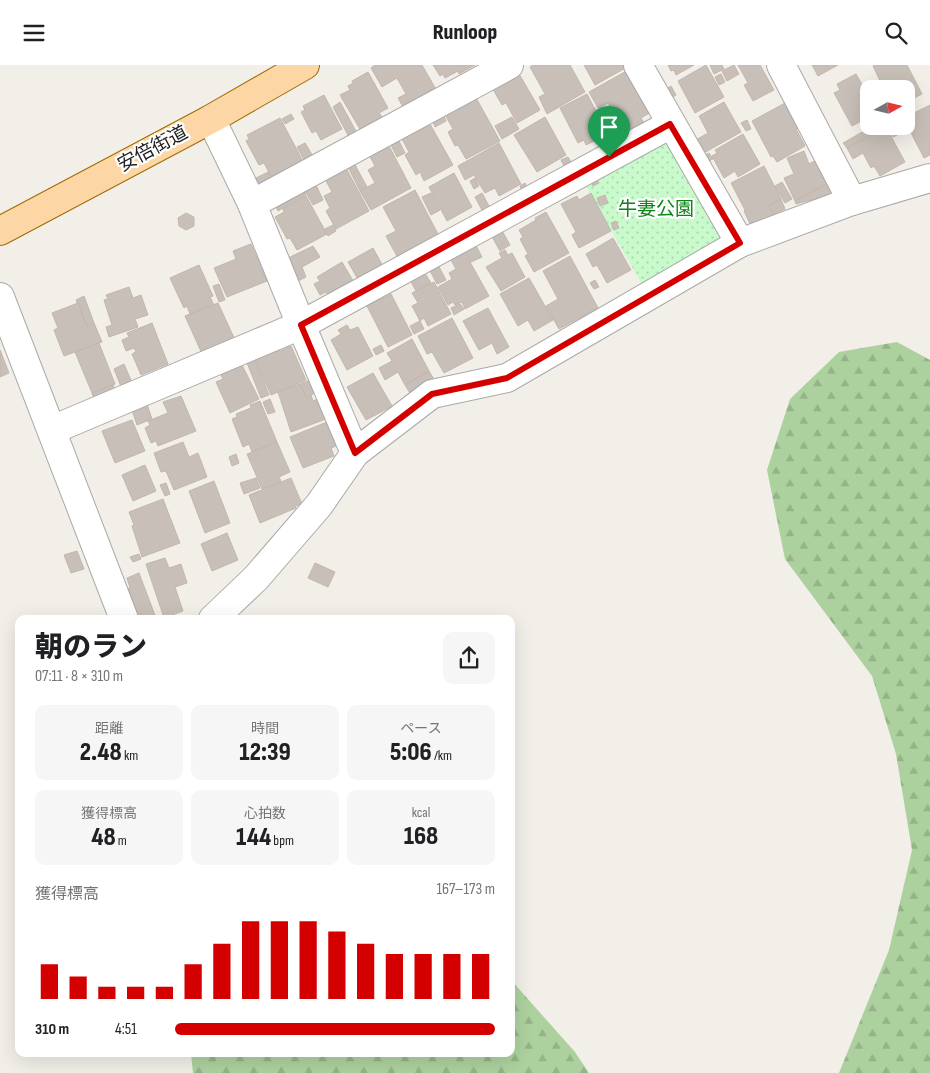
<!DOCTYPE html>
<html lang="ja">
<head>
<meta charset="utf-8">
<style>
  body { margin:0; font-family:"Sofia Sans Condensed","Noto Sans JP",sans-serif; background:#f6f6f6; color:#202124; height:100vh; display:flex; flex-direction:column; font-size:19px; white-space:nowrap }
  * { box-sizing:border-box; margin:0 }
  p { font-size:16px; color:#757577 }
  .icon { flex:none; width:28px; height:28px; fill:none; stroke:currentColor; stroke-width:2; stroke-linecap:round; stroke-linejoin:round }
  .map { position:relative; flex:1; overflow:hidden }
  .drawer { position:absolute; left:15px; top:550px; width:500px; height:442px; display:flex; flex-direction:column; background:#fff; border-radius:10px; box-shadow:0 5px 20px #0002 }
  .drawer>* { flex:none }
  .needle { width:32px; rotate:82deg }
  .fabs { position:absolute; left:860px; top:15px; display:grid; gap:10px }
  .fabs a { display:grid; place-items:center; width:55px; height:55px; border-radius:10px; background:#fff; box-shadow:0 5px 20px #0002; font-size:25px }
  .pin { position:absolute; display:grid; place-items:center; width:42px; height:42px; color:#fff; margin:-51px -21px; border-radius:50% 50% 50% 0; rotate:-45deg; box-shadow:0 0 5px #0007 }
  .pin .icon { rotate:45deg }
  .round { display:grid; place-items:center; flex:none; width:52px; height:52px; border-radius:10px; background:#f6f6f6 }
  .headline { display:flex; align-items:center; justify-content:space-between; height:85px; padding:0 20px }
  h1 { font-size:28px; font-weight:800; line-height:38px }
  .stats { display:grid; grid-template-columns:repeat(3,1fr); gap:8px; height:85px; padding:5px 20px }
  .stats div { display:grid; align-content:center; border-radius:10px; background:#f6f6f6; text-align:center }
  .stats b { font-size:25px; font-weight:800 }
  .stats small { font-size:14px; font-weight:400 }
  .stats p { font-size:14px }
  .chart { height:140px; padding:10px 20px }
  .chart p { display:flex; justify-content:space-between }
  .chart svg { width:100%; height:90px; margin-top:5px; stroke:#d40000; stroke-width:6 }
  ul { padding:0 20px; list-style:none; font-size:16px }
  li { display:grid; grid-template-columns:80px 60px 1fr; align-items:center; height:38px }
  li i { height:12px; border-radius:6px; background:#d40000 }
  header { display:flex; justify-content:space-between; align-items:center; height:65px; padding:0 20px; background:#fff; font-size:22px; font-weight:800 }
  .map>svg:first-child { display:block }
  .forest { fill:url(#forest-firs) }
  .park { fill:url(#park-dots) }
  .building { fill:#c7bfb8; stroke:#c4b6ab }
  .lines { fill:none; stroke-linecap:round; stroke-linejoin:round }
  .street-casing { stroke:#a9a9a9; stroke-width:30 }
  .primary-casing { stroke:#a06b00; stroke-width:30 }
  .street { stroke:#fff; stroke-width:28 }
  .primary { stroke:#fcd6a4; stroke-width:28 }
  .route-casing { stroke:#fff; stroke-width:10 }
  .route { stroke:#d40000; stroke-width:6 }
  .labels { text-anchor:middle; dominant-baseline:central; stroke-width:4.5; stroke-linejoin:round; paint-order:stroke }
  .street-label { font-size:19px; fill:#222; stroke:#fff }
  .park-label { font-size:19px; fill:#0c8416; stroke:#fff }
</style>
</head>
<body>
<header><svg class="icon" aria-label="menu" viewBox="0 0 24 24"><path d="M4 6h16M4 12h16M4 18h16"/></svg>Runloop<svg class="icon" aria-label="search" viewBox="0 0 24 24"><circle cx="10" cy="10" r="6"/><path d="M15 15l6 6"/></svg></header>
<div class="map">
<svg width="930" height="1008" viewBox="0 0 930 1008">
  <defs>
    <pattern id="forest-firs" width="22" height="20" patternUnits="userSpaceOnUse" patternTransform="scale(1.25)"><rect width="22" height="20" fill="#add19e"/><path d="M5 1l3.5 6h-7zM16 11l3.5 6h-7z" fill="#95b388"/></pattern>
    <pattern id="park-dots" width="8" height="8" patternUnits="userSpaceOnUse" patternTransform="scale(1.25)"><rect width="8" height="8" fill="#c8facc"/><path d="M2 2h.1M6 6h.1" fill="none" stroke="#acd6af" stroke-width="1.8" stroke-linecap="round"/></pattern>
  </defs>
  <rect width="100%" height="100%" fill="#f2efe9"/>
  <g class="forest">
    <polygon points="897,277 930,295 930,1008 839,1008 889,885 912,785 896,689 872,611 785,494 767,405 790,334 839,287"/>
    <polygon points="511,915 575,987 589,1008 193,1008 191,989 511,989"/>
  </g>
  <polygon class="park" points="669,65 730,175 644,223 582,114"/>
  <g class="building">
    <polygon points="375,0 422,0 437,26 403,42 398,33 406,29 397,13 382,22 371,3"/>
    <polygon points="433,0 475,0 459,9 458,6 445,13 443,9 440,11"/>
    <polygon points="533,0 570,0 585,27 547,49 539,32 545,29 530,2"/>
    <polygon points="584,0 629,0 629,1 595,20"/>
    <polygon points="668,0 694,0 676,10 674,5 671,6"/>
    <polygon points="706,0 724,32 695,48 678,16"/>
    <polygon points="710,0 722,0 724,4 714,9"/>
    <polygon points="734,0 739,9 727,16 722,6"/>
    <polygon points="738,0 760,0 774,25 753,36 744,20 748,18"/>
    <polygon points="812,0 838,0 818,11"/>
    <polygon points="875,0 907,0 922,29 906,37 906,24 884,24 873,1"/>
    <polygon points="630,4 653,46 641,53 644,58 625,68 608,38 598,43 589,27"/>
    <polygon points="368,7 388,43 379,48 383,53 361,66 340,30 350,25 348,21 353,18 352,16"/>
    <polygon points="518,7 540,45 517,58 506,38 502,40 491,21"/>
    <polygon points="721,9 725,17 719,20 715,12"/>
    <polygon points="856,9 869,32 869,52 852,61 834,28 840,25 837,19"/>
    <polygon points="671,21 676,30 670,34 665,25"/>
    <polygon points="587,29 608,69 586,80 584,75 578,78 560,43"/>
    <polygon points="324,30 342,64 321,75 316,66 312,68 301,47 305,45 303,41"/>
    <polygon points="475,31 500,76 466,94 458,80 455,81 448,67 453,64 444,48"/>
    <polygon points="340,37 357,68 349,72 333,42"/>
    <polygon points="724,37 741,67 702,89 694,76 708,68 699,51"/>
    <polygon points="785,38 799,63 796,64 805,81 777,97 773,91 771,92 752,56"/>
    <polygon points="930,40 930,90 924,93 906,58 906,52"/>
    <polygon points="291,49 294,54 285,59 282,54"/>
    <polygon points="443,49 446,56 435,62 432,54"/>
    <polygon points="512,52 519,64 502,74 495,61"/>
    <polygon points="545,52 566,90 537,107 514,70"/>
    <polygon points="280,53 305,100 274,117 264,98 259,100 246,76 249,74 247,70"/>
    <polygon points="747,55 751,64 746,66 741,58"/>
    <polygon points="430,59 453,100 424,116 420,107 416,110 405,90 409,87 402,74"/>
    <polygon points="873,61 886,62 847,83 843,78"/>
    <polygon points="888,61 898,61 901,68 893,72"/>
    <polygon points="886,62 905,97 880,111 874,101 871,103 863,88 853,94 847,83"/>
    <polygon points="743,69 760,99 738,112 735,106 724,113 712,91 717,88 715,85"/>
    <polygon points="398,74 405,88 397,92 390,78"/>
    <polygon points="305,78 314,93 306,98 297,82"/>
    <polygon points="499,78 521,119 499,131 495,123 485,128 474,110 465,115 458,101"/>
    <polygon points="388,79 411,123 371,145 360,126 375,118 368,105 375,101 369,90"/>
    <polygon points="804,86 809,99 820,93 832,116 795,136 784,113 794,109 787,93"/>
    <polygon points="709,88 713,94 705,98 702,92"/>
    <polygon points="568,92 572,99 565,103 561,95"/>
    <polygon points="354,98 367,122 360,126 348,102"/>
    <polygon points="764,101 781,134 769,141 774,149 751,161 744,146 745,145 731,118"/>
    <polygon points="346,103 369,146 336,164 326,146 330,143 324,131 332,127 325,114"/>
    <polygon points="268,107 273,118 262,124 252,115"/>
    <polygon points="454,108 472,142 447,156 429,122"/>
    <polygon points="596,112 599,118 593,121 590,115"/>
    <polygon points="475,113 479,121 474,124 470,116"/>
    <polygon points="832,116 834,118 829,130 796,139 795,136"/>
    <polygon points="782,117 792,134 785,138 775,121"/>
    <polygon points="525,118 528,124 522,127 520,121"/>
    <polygon points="316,120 323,135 313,140 305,126"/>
    <polygon points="415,125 439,171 399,195 386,171 396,166 383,142"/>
    <polygon points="304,126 306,130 278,146 276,142"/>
    <polygon points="431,128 440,145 431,150 422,132"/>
    <polygon points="482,128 490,143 483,147 475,132"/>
    <polygon points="591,128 611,166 579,183 572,170 576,167 561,139 577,131 579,135"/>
    <polygon points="605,130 608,138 600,141 597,133"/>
    <polygon points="306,131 327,169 297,185 290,173 287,174 275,152 284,147 283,144"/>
    <polygon points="781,134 785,144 774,149 769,141"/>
    <polygon points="546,147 569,188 534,207 525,191 528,189 520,174 523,172 519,165 536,155 535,153"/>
    <polygon points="186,148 194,152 194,161 186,165 179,161 178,153"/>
    <polygon points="616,156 619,163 614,165 611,158"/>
    <polygon points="333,160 336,166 328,171 325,164"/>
    <polygon points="500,162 510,180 500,186 490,168"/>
    <polygon points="613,173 631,205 607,218 597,200 593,202 586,189"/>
    <polygon points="474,177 482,192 471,197 463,182"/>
    <polygon points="251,179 267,216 227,232 214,203 236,194 233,186"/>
    <polygon points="313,181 320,192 302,202 306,212 296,217 286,194"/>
    <polygon points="373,183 384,203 359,216 348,197"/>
    <polygon points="505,185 508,190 512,188 525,212 501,226 486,202 502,193 499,188"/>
    <polygon points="465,188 489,231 465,244 462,237 455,240 453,237 448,240 438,222 452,214 449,208 456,204 451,195"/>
    <polygon points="570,191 598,243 559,264 546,241 558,234 543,206"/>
    <polygon points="342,197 355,219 343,226 341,222 328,230 326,227 320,230 314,219 320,216 317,212"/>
    <polygon points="437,198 446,215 437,219 428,202"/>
    <polygon points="199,200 213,231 210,232 214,240 190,249 187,241 184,243 170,213"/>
    <polygon points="423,205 431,218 416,226 409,213"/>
    <polygon points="529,213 553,255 534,266 528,255 518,261 500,229"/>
    <polygon points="595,215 599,222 594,224 590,218"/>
    <polygon points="434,217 451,249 428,261 424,253 420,256 412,241 418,238 412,228"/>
    <polygon points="219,219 225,235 219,237 213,221"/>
    <polygon points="129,222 133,233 141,230 148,250 135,254 138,262 109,272 106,262 112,260 104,235 108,234 106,230"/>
    <polygon points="391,229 412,270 388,282 367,241"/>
    <polygon points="84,231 94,258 87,261 76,235"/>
    <polygon points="78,238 87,261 94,258 102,277 64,291 54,265 58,263 52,248"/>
    <polygon points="218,238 236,277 203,291 185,251"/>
    <polygon points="460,239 464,244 454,250 451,243"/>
    <polygon points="488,243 509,282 497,289 492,278 479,285 463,256"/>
    <polygon points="452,253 473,293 444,308 432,287 427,289 418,271"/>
    <polygon points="420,256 424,264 414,269 410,261"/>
    <polygon points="152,258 168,299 141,310 132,289 136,287 134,283 126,286 122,275 129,272 127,268"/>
    <polygon points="347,260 350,265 358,262 373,291 347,305 331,275 341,269 338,265"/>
    <polygon points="412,274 429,306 405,320 398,307 385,315 379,303 392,296 387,288"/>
    <polygon points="99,278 115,319 92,328 75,287"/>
    <polygon points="381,280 384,286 376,290 373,284"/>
    <polygon points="291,281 306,315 271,330 254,292 278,282 280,286"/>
    <polygon points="0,285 9,308 0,312"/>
    <polygon points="255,295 269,330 261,333 247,298"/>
    <polygon points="241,298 259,334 230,348 216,317 223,314 220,308"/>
    <polygon points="124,299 133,320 122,324 114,304"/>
    <polygon points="429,306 435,316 411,330 405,320"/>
    <polygon points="373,308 392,341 366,355 347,322"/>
    <polygon points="310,315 315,328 306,332 300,319"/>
    <polygon points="300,319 306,332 311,330 313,336 318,334 326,354 291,367 278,327"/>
    <polygon points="113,320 115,325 94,334 92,328"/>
    <polygon points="181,331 196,366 158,381 156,376 151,378 145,363 150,360 148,356 168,348 163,337"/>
    <polygon points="270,334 275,347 268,349 263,337"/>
    <polygon points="260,336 277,377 252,387 249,379 243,382 232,354 237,352 236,349 251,343 250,340"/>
    <polygon points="147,339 152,354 137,360 132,345"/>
    <polygon points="132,355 145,386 115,398 102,366"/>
    <polygon points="327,357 336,381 331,383 334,391 303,403 290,372"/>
    <polygon points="183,377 189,392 198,388 207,412 174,425 166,406 161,407 154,388"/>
    <polygon points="277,377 290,407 279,412 281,416 262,424 247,389"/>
    <polygon points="236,389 239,398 232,401 229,392"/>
    <polygon points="145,400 156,426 133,436 122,410"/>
    <polygon points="256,413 260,423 244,429 240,418"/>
    <polygon points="291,413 302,439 295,441 296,443 260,458 249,430"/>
    <polygon points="214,416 230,458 205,468 189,426"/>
    <polygon points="166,418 170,429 165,431 160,420"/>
    <polygon points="163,434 180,478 142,492 132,461 134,460 129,447"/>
    <polygon points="227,468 238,495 212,506 201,479"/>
    <polygon points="77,486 84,504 71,508 64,490"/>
    <polygon points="139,489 141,494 133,497 130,492"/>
    <polygon points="165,493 169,503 181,499 187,518 175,522 183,546 164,553 146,499"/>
    <polygon points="315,498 335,507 328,522 308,513"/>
    <polygon points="139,508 156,553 159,552 159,554 138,554 127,524 130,523 127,513"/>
  </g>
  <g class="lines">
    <g class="street-casing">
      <g id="street">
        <polyline points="638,0 740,178"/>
        <polyline points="781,0 852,136"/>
        <polyline points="211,54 252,139 301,260 355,388"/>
        <polyline points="252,139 509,0"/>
        <polyline points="0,232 124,554"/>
        <polyline points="52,365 301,260 671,59"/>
        <polyline points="213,554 256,513 319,440 355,388 432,329 507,313 740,178 852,136 930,113"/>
      </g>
    </g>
    <g class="primary-casing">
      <polyline id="primary" points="0,166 211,54 305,0"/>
    </g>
    <use href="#street" class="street"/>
    <use href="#primary" class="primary"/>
  </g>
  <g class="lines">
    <g class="route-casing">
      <polygon id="route" points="670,59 740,178 507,313 432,329 355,388 301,260"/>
    </g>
    <use href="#route" class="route"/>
  </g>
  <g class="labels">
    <g class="street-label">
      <text transform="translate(153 84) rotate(-28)">安倍街道</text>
    </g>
    <g class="park-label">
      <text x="656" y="144">牛妻公園</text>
    </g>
  </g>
</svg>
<div class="fabs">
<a><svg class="needle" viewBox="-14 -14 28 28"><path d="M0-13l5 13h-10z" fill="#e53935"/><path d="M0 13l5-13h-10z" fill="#757577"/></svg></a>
</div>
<div class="pin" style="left:609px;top:92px;background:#1e9e55"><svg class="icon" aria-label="arrive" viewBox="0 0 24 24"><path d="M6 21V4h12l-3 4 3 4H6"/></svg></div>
<section class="drawer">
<div class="headline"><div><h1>朝のラン</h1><p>07:11 · 8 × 310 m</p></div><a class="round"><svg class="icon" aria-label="share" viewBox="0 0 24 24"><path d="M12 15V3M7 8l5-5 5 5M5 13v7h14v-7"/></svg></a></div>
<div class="stats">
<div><p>距離</p><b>2.48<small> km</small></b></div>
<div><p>時間</p><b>12:39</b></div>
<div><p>ペース</p><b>5:06<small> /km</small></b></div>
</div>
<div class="stats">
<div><p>獲得標高</p><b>48<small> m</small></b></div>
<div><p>心拍数</p><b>144<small> bpm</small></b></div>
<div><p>kcal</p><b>168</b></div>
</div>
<div class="chart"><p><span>獲得標高</span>167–173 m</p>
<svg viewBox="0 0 160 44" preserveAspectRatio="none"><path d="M5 44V27M15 44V33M25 44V38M35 44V38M45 44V38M55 44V27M65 44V17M75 44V6M85 44V6M95 44V6M105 44V11M115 44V17M125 44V22M135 44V22M145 44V22M155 44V22"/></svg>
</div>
<ul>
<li><b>310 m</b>4:51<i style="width:100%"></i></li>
</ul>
</section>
</div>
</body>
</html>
